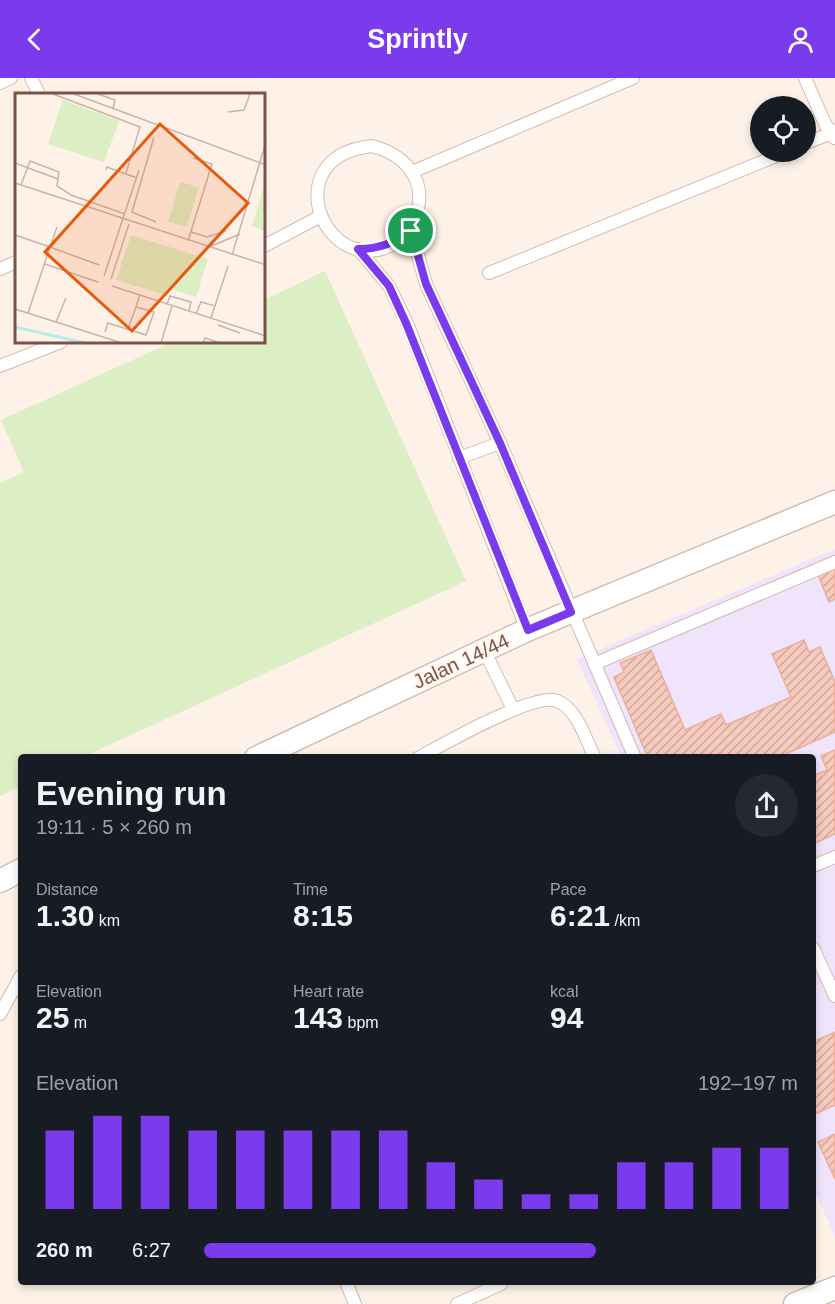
<!DOCTYPE html>
<html lang="en">
<head>
<meta charset="utf-8">
<style>
  body { margin:0; font-family:Helvetica,sans-serif; background:#242831; color:#f1f3f6; height:100vh; display:flex; flex-direction:column; font-size:22px; white-space:nowrap }
  * { box-sizing:border-box; margin:0 }
  p { font-size:20px; color:#9ea1a6 }
  .icon { flex:none; width:33px; height:33px; fill:none; stroke:currentColor; stroke-width:2; stroke-linecap:round; stroke-linejoin:round }
  .map { position:relative; flex:1; overflow:hidden }
  .drawer { position:absolute; left:18px; top:676px; width:798px; height:531px; display:flex; flex-direction:column; background:#171b24; border-radius:6px; box-shadow:0 3px 9px #0003 }
  .drawer>* { flex:none }
  .tools { position:absolute; left:750px; top:18px; display:grid; gap:12px }
  .tools a { display:grid; place-items:center; width:66px; height:66px; border-radius:50%; background:#171b24; box-shadow:0 3px 9px #0003; font-size:30px }
  .pin { position:absolute; display:grid; place-items:center; width:51px; height:51px; color:#fff; margin:-26px; border:3px solid #fff; border-radius:50%; box-shadow:0 2px 6px #0007 }
  .round { display:grid; place-items:center; flex:none; width:63px; height:63px; border-radius:32px; background:#242831 }
  .overview { display:flex; align-items:center; justify-content:space-between; height:102px; padding:0 18px }
  h1 { font-size:33px; font-weight:800; line-height:45px }
  .metrics { display:grid; grid-template-columns:repeat(3,1fr); gap:9px; height:102px; padding:6px 18px }
  .metrics div { display:grid; align-content:center }
  .metrics b { font-size:30px; font-weight:800 }
  .metrics small { font-size:16px; font-weight:400 }
  .metrics p { font-size:16px }
  .chart { height:168px; padding:12px 18px }
  .chart p { display:flex; justify-content:space-between }
  .chart svg { width:100%; height:108px; margin-top:6px; stroke:#7c3aed; stroke-width:6 }
  ul { padding:0 18px; list-style:none; font-size:20px }
  li { display:grid; grid-template-columns:96px 72px 1fr; align-items:center; height:45px }
  li i { height:15px; border-radius:8px; background:#7c3aed }
  header { display:flex; justify-content:space-between; align-items:center; height:78px; padding:0 18px; background:#7c3aed; color:#fff; font-size:27px; font-weight:800 }
  .map>svg:first-child { display:block }
  .education { fill:#efe4fb }
  .green { fill:#dbeec4 }
  .building { fill:url(#building-hatch); stroke:#ebae9b; stroke-width:1.5 }
  .lines { fill:none; stroke-linecap:round; stroke-linejoin:round }
  .lane-casing { stroke:#d4baae; stroke-width:14 }
  .street-casing { stroke:#d4baae; stroke-width:25 }
  .lane { stroke:#fff; stroke-width:12 }
  .street { stroke:#fff; stroke-width:22 }
  .route-casing { stroke:#fff; stroke-width:12 }
  .route { stroke:#7c3aed; stroke-width:8 }
  .labels { text-anchor:middle; dominant-baseline:central; stroke-width:6; stroke-linejoin:round; paint-order:stroke }
  .street-label { font-size:20px; fill:#7b5348; stroke:#fff7f0 }
  .inset-river { fill:none; stroke:#b9eaea; stroke-width:3 }
  .inset-road { fill:none; stroke:#cab2a8; stroke-width:1.5 }
  .view { fill:#e8590c; fill-opacity:0.15; stroke:#e8590c; stroke-width:3 }
  .inset-edge { fill:none; stroke:#7b5348; stroke-width:3 }
</style>
</head>
<body>
<header><svg class="icon" aria-label="back" viewBox="0 0 24 24"><path d="M15 5l-7 7 7 7"/></svg>Sprintly<svg class="icon" aria-label="person" viewBox="0 0 24 24"><circle cx="12" cy="8" r="4"/><path d="M4 21q1-7 8-7t8 7"/></svg></header>
<div class="map">
<svg width="835" height="1226" viewBox="0 0 835 1226">
  <defs>
    <pattern id="building-hatch" width="6" height="6" patternUnits="userSpaceOnUse" patternTransform="scale(1.5)"><rect width="6" height="6" fill="#f6cbbd"/><path d="M-1 1l2-2M0 6l6-6M5 7l2-2" fill="none" stroke="#cca79c"/></pattern>
  </defs>
  <rect width="100%" height="100%" fill="#fef2e8"/>
  <polygon class="education" points="835,471 835,1159 813,1109 813,680 621,679 577,581"/>
  <polygon class="green" points="325,193 466,503 83,679 21,680 21,708 0,718 0,405 24,394 1,342 172,264 264,264 264,222"/>
  <g class="building">
    <polygon points="835,490 835,521 829,524 818,497"/>
    <polygon points="804,562 809,574 820,569 835,604 835,654 777,680 648,680 614,599 624,594 620,585 651,572 685,652 721,636 726,647 791,619 772,576"/>
    <polygon points="835,672 835,756 813,766 813,698 827,692 821,678"/>
    <polygon points="835,954 835,1027 813,1037 813,964"/>
    <polygon points="835,1056 835,1101 818,1064"/>
  </g>
  <g class="lines">
    <g class="lane-casing">
      <g id="lane">
        <polyline points="31,0 39,16"/>
        <polyline points="805,0 826,48 835,55"/>
        <polyline points="0,5 11,0"/>
        <polyline points="806,65 832,55 834,60"/>
        <path d="M 372,68 C 403,76 427,100 417,134 C 415,141 414,150 409,155 C 334,222 266,79 372,68 Z"/>
        <polyline points="412,94 633,0"/>
        <polyline points="411,153 426,206 500,365 635,680"/>
        <polyline points="264,168 319,139"/>
        <polyline points="358,171 389,208 407,245 527,552"/>
        <polyline points="0,191 16,184"/>
        <polyline points="489,195 786,74"/>
        <polyline points="0,288 61,264"/>
        <polyline points="459,380 500,365"/>
        <polyline points="484,572 513,631"/>
        <polyline points="594,586 835,484"/>
        <path d="M 418,680 C 442,667 534,614 557,623 C 577,630 586,662 595,680"/>
        <polyline points="813,788 835,779"/>
        <polyline points="813,870 835,918"/>
        <polyline points="0,936 21,898"/>
        <polyline points="346,1204 355,1226"/>
        <polyline points="457,1226 501,1206"/>
      </g>
    </g>
    <g class="street-casing">
      <g id="street">
        <polyline points="256,680 527,552 835,424"/>
        <polyline points="0,803 21,792"/>
        <polyline points="795,1226 835,1210"/>
      </g>
    </g>
    <use href="#lane" class="lane"/>
    <use href="#street" class="street"/>
  </g>
  <g class="lines">
    <g class="route-casing">
      <path id="route" d="M 411,153 L 426,206 L 500,365 L 571,534 L 528,552 L 406,245 L 389,208 L 358,171 C 380,171 393,165 411,153 Z"/>
    </g>
    <use href="#route" class="route"/>
  </g>
  <g class="labels">
    <g class="street-label">
      <text transform="translate(461 583) rotate(-25)">Jalan 14/44</text>
    </g>
  </g>
  <g transform="translate(15 15)">
    <rect width="250" height="250" fill="#fef2e8"/>
    <path d="M 48,7 L 104,28 L 89,69 L 33,51 ZM 165,89 L 184,94 L 172,134 L 153,129 ZM 250,89 L 250,138 L 237,133 ZM 116,142 L 193,166 L 181,204 L 152,195 L 149,202 L 101,187 Z" fill="#dbeec4"/>
    <path class="inset-river" d="M 0,234 L 70,250"/>
    <path class="inset-road" d="M 38,1 L 125,34 L 111,80M 59,1 L 251,72M 83,1 L 100,7 L 98,15M 213,19 L 229,17 L 235,1M 139,44 L 117,119 L 141,129M 0,70 L 43,86M 91,77 L 92,74 L 122,85M 0,90 L 251,172M 6,92 L 15,68 L 44,79 L 42,93 L 56,102 L 110,121M 42,134 L 35,154 L 84,172M 176,139 L 192,144 L 211,138M 0,142 L 35,154 L 13,220M 173,148 L 197,71 L 178,65M 194,154 L 225,141M 217,162 L 251,49M 30,171 L 83,189M 89,183 L 124,77M 96,186 L 114,131M 97,193 L 251,243M 152,211 L 155,203 L 176,209 L 174,218M 0,216 L 107,250M 181,221 L 186,209 L 200,213M 196,225 L 213,173M 41,229 L 51,205M 203,232 L 225,240M 113,236 L 121,214M 90,239 L 93,230 L 131,242 L 139,219 L 121,214 L 125,201M 146,250 L 157,213M 188,250 L 190,245 L 205,250"/>
    <path class="view" d="M 145,31 L 233,110 L 117,238 L 30,159 Z"/>
    <rect width="250" height="250" class="inset-edge"/>
  </g>
</svg>
<div class="tools">
<a><svg class="icon" aria-label="locate" viewBox="0 0 24 24"><circle cx="12" cy="12" r="6"/><path d="M12 2v4M12 18v4M2 12h4M18 12h4"/></svg></a>
</div>
<div class="pin" style="left:411px;top:153px;background:#1e9e55"><svg class="icon" aria-label="arrive" viewBox="0 0 24 24"><path d="M6 21V4h12l-3 4 3 4H6"/></svg></div>
<section class="drawer">
<div class="overview"><div><h1>Evening run</h1><p>19:11 · 5 × 260 m</p></div><a class="round"><svg class="icon" aria-label="share" viewBox="0 0 24 24"><path d="M12 15V3M7 8l5-5 5 5M5 13v7h14v-7"/></svg></a></div>
<div class="metrics">
<div><p>Distance</p><b>1.30<small> km</small></b></div>
<div><p>Time</p><b>8:15</b></div>
<div><p>Pace</p><b>6:21<small> /km</small></b></div>
</div>
<div class="metrics">
<div><p>Elevation</p><b>25<small> m</small></b></div>
<div><p>Heart rate</p><b>143<small> bpm</small></b></div>
<div><p>kcal</p><b>94</b></div>
</div>
<div class="chart"><p><span>Elevation</span>192–197 m</p>
<svg viewBox="0 0 160 44" preserveAspectRatio="none"><path d="M5 44V12M15 44V6M25 44V6M35 44V12M45 44V12M55 44V12M65 44V12M75 44V12M85 44V25M95 44V32M105 44V38M115 44V38M125 44V25M135 44V25M145 44V19M155 44V19"/></svg>
</div>
<ul>
<li><b>260 m</b>6:27<i style="width:66%"></i></li>
</ul>
</section>
</div>
</body>
</html>
